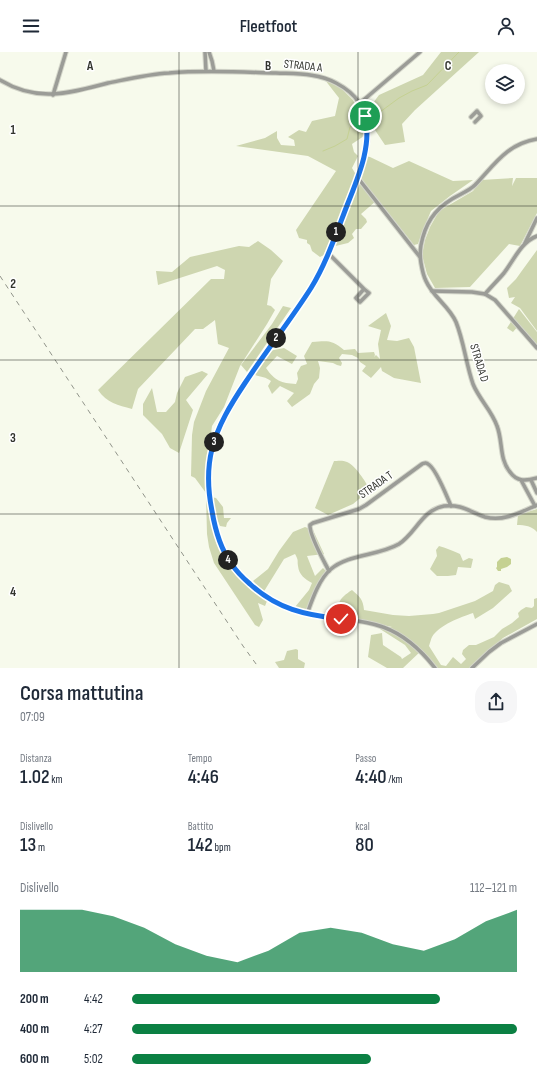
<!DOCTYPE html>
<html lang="it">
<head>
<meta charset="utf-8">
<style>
  body { margin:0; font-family:"Sofia Sans Condensed",sans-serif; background:#f6f6f7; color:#1f2937; height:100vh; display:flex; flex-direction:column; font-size:15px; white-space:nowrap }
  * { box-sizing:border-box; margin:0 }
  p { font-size:13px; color:#747a83 }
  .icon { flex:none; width:22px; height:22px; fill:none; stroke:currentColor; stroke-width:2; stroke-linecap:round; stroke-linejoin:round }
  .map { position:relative; height:616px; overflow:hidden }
  .panel { display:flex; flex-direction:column; background:#fff; flex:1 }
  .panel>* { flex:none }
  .buttons { position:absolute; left:485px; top:12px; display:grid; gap:8px }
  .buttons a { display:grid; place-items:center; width:40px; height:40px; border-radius:50%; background:#fff; box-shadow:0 2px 6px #0003; font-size:20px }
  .pin { position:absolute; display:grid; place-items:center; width:34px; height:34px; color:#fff; margin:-17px; border:2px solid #fff; border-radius:50%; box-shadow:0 1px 4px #0007 }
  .km { position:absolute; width:20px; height:20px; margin:-10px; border-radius:50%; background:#222; color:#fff; font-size:11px; line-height:20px; text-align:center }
  .round { display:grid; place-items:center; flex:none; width:42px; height:42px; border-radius:16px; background:#f6f6f7 }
  .head { display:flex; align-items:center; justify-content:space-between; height:68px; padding:0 20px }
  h1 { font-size:22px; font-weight:600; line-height:30px }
  .metrics { display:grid; grid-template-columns:repeat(3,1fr); gap:6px; height:68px; padding:4px 20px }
  .metrics div { display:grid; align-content:center }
  .metrics b { font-size:20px; font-weight:600 }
  .metrics small { font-size:11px; font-weight:400 }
  .metrics p { font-size:11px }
  .chart { height:112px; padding:8px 20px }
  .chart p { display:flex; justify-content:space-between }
  .chart svg { width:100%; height:72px; margin-top:4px; fill:#0b8043; opacity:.7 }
  ul { padding:0 20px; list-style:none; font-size:13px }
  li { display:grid; grid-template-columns:64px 48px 1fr; align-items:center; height:30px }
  li i { height:10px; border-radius:5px; background:#0b8043 }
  header { display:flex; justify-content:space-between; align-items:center; height:52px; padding:0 20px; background:#fff; font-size:18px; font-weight:600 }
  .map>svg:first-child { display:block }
  .green { fill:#ced6b0 }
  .water { fill:#c5d192 }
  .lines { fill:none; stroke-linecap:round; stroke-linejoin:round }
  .stream { stroke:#c5d192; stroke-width:1 }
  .street-casing { stroke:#d4d6ca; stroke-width:5.5 }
  .street { stroke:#9b9c97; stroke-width:3.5 }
  .rail { stroke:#91948a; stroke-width:1; stroke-dasharray:5 5; stroke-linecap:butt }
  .route-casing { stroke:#fff; stroke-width:8 }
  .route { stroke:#1a73e8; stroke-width:5 }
  .grid { fill:none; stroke:#32342e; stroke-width:1; stroke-opacity:0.55 }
  .labels { text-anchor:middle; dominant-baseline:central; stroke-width:3; stroke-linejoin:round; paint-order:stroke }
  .street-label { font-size:12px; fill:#32342e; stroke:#fff }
  .grid-label { font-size:13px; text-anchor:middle; font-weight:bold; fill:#32342e; stroke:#fff; stroke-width:3; stroke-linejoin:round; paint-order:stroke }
</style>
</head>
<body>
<header><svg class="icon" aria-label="menu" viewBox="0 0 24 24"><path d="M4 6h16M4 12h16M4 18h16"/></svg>Fleetfoot<svg class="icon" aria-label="person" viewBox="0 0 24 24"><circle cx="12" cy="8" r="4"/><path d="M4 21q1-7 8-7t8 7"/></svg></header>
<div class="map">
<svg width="537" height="616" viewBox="0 0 537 616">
  <rect width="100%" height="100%" fill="#f7faec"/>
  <g class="green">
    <polygon points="441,0 479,0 415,58 402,72 405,90 385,93 375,78 370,55 379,43 423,23"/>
    <polygon points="325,28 341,36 353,48 365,73 364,84 352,92 354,100 358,104 352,116 358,126 376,149 361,162 366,167 367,170 361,177 356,177 352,182 354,186 348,191 327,196 324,203 320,205 312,199 310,193 307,191 307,188 299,186 296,178 336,119 308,104 236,94 265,86 277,79 277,86 281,93 295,94 294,88 288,85 299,78 306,80 312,69 335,64 339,46"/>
    <polygon points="365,104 370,105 393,116 409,109 453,129 473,128 450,144 431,159 422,180 418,192 414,193 358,123"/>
    <polygon points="513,126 512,134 516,126 537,126 537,161 520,194 509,192 470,235 435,236 427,222 422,203 425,188 430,175 439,159 473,139 481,128"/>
    <path d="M 258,189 L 271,198 L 283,209 L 271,227 L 267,253 L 271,254 L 275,258 L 267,272 L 240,314 L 224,355 L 212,374 L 208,406 L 206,441 L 195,426 L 191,424 L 192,383 L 194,370 L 206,339 L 229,296 L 218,292 L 215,268 L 203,277 L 195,277 L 138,337 L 132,357 C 118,353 107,351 98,338 L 211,227 L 224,227 L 225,218 L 217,214 L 158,233 L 156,219 L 172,220 L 190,205 L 239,194 L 249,195 Z"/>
    <polygon points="537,198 537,279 520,256 511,251 515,245 509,246 507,236 516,227 521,220"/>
    <polygon points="283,254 291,256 247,320 241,313 272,272"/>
    <polygon points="519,257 537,280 537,293 523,283 519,273 513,280 507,276"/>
    <path d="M 386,261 L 391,274 L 387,288 L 397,289 L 409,286 L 414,295 L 421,331 L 394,326 L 382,319 L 381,315 L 371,326 L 362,319 L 366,314 L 360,310 L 358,306 L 352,303 L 342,302 L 339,306 L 342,311 L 341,314 L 337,313 L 333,311 L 318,309 L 320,316 L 319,326 L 314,332 L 310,342 L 292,355 L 287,349 L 294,341 L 280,334 L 272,342 L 268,334 L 271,329 C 266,325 261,325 255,323 L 269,299 L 284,296 L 297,304 L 292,312 L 277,304 L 266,316 C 275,329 281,331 296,332 L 298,327 L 297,321 L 301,314 L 307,312 L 304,304 L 312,290 C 326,289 332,287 344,298 L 355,297 L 358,301 L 374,300 L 375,303 L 374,305 L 376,303 L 380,307 L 378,292 L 381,278 L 368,274 Z"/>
    <polygon points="202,319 208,322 186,348 193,358 179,401 170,396 162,382 143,363 143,352 152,336 157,360 166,360 175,350 177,341 185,325"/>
    <path d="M 334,409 C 337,409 343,408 347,410 C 355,413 366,430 370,438 L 353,452 L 328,463 L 315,456 Z"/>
    <polygon points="206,444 216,446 223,455 224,466 231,466 227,471 226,475 220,474 214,461 210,462 229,511 267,549 265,554 258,551 263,568 259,575 255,573 214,511 209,495 207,482"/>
    <path d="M 537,457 L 537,480 C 532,474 525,473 517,473 L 518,463 Z"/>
    <path d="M 305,475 L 313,478 L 324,502 L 307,504 L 315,524 L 323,516 L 326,519 L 324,525 L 307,559 L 295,555 L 309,538 L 312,531 C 305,527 299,523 298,514 C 297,508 299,509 295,502 L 284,507 L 263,541 L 253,529 L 268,517 L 279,499 L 293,480 Z"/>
    <path d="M 439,494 C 447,496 453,499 460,502 L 463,509 L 469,506 L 473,507 L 471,516 L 458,515 L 456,523 L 448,524 L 437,524 L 430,517 L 437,504 L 436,498 Z"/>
    <path d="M 499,530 L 509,533 L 512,539 L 493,556 L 475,567 L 473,561 C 461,565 439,573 432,585 C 431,587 430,591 429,594 L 441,613 L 446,614 L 453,605 L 461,612 L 466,607 L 462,602 L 463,598 L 469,593 L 476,593 L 494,585 L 502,577 L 512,571 L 519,565 L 518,561 L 521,558 L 526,555 L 532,556 L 534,554 L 534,547 L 537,546 L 537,567 L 503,586 L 470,616 L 437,616 L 422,598 L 403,616 L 387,616 L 368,605 L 371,583 L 382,581 L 383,593 L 401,605 L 402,607 L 411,601 L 405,593 L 380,577 L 392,575 L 350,566 L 336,565 C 339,550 338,547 352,538 C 360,545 363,547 364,558 L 393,563 L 409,564 L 433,562 L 439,561 L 475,549 L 493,539 L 495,533 Z"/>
    <polygon points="296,597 298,598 298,607 305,611 304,616 279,616 275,610 284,608 287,599"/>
  </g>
  <polygon class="water" points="507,505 511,507 511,512 507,515 501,517 501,519 498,519 496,516 497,515 497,510 501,506"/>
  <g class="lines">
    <polyline class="stream" points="323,99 335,94 347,87 350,75 356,69 380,60 399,46 412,39 427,33 459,0"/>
    <g class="street-casing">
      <g id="street">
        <polyline points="205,0 206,19"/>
        <polyline points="209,0 212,9 214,19"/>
        <path d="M 0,28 C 38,51 69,41 108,31 C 128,27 149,22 169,21 C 205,18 240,20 276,21 C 296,22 318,21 336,31 C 357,42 367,57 368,80 C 369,105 351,143 342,166 C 332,190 323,215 310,238 C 290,269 266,298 245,330 C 233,349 221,367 214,389 C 204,420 209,469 223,499 C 228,511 238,521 247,530 C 271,552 295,561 328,565 C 346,568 365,568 383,575 C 405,583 421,598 435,616"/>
        <polyline points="53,43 66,0"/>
        <polyline points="360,51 420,0"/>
        <polyline points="471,65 477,59 481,64 475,70"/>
        <path d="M 537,87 C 507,92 495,112 475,133 C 469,139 460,142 452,147 C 434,158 425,172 421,193 C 420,199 420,205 421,211 C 422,217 423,223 426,229 C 433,245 449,254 456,270 C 464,290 466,312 473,332 C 479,347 492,359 497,374 C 503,389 499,407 510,420 C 517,430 526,429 537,426"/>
        <polyline points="358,126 420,205"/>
        <polyline points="525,191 537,166"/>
        <polyline points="328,201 364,237 356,246 360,250 369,241 364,237"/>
        <polyline points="432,239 472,240 485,242 495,248 537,296"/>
        <path d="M 485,242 C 491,235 498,228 504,221 C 514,208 521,190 537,184"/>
        <polyline points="521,428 535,454"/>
        <polyline points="531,428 537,441"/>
        <path d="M 329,519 C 324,509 309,483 310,473 L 313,471 L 359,457 L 366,453 L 422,412 C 425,411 426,410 428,412 C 436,416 447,445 451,454"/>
        <path d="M 307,562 C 312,548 319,527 331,517 C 348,502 378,504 399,492 C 416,481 422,458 444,454 C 462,452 470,460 485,465 C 504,470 521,460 537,453"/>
        <polyline points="472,616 489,600 501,591 537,572"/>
      </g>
    </g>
    <use href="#street" class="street"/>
    <polyline class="rail" points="0,224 243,594 259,616"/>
  </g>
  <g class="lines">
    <g class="route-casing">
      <path id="route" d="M 341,567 C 305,563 277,557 250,532 C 243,526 236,519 231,511 C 220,496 215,477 212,459 C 208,439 207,417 212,397 C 218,373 231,352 245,331 C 266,299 290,269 311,236 C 327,210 337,179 348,151 C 359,123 372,93 365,64"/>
    </g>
    <use href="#route" class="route"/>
  </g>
  <path class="grid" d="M 179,0 L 179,616M 358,0 L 358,616M 0,154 L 537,154M 0,308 L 537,308M 0,462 L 537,462"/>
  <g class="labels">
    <g class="street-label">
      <text transform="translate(303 14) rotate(6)">STRADA A</text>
      <text transform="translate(479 311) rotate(73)">STRADA D</text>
      <text transform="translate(376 433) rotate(-35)">STRADA T</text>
    </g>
  </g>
  <g class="grid-label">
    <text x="90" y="18">A</text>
    <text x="268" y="18">B</text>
    <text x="448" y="18">C</text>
    <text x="13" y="82">1</text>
    <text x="13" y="236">2</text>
    <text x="13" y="390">3</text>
    <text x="13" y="544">4</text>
  </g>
</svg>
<div class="buttons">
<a><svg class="icon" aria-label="layers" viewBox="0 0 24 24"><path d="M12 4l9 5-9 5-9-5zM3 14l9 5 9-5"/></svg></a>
</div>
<div class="pin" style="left:365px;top:64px;background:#1e9e55"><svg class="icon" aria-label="arrive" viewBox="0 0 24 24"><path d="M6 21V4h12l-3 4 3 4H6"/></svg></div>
<div class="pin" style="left:341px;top:567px;background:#d93025"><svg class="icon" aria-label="check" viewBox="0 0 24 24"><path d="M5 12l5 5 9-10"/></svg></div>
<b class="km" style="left:336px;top:180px">1</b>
<b class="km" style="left:276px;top:286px">2</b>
<b class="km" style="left:214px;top:390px">3</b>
<b class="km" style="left:228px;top:508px">4</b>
</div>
<section class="panel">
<div class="head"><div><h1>Corsa mattutina</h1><p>07:09</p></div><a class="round"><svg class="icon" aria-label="share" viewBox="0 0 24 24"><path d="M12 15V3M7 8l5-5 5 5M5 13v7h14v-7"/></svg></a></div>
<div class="metrics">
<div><p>Distanza</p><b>1.02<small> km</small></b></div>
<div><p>Tempo</p><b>4:46</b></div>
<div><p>Passo</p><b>4:40<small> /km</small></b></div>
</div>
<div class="metrics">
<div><p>Dislivello</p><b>13<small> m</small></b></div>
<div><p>Battito</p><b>142<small> bpm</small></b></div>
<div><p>kcal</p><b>80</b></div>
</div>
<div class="chart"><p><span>Dislivello</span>112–121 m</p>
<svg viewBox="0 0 160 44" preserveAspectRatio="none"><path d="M0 44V6L10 6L20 6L30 10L40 17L50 27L60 34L70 38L80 31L90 20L100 17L110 20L120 27L130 31L140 24L150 13L160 6V44z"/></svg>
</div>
<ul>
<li><b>200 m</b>4:42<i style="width:80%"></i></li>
<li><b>400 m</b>4:27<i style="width:100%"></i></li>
<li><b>600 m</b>5:02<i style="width:62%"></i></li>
</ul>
</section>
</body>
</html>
